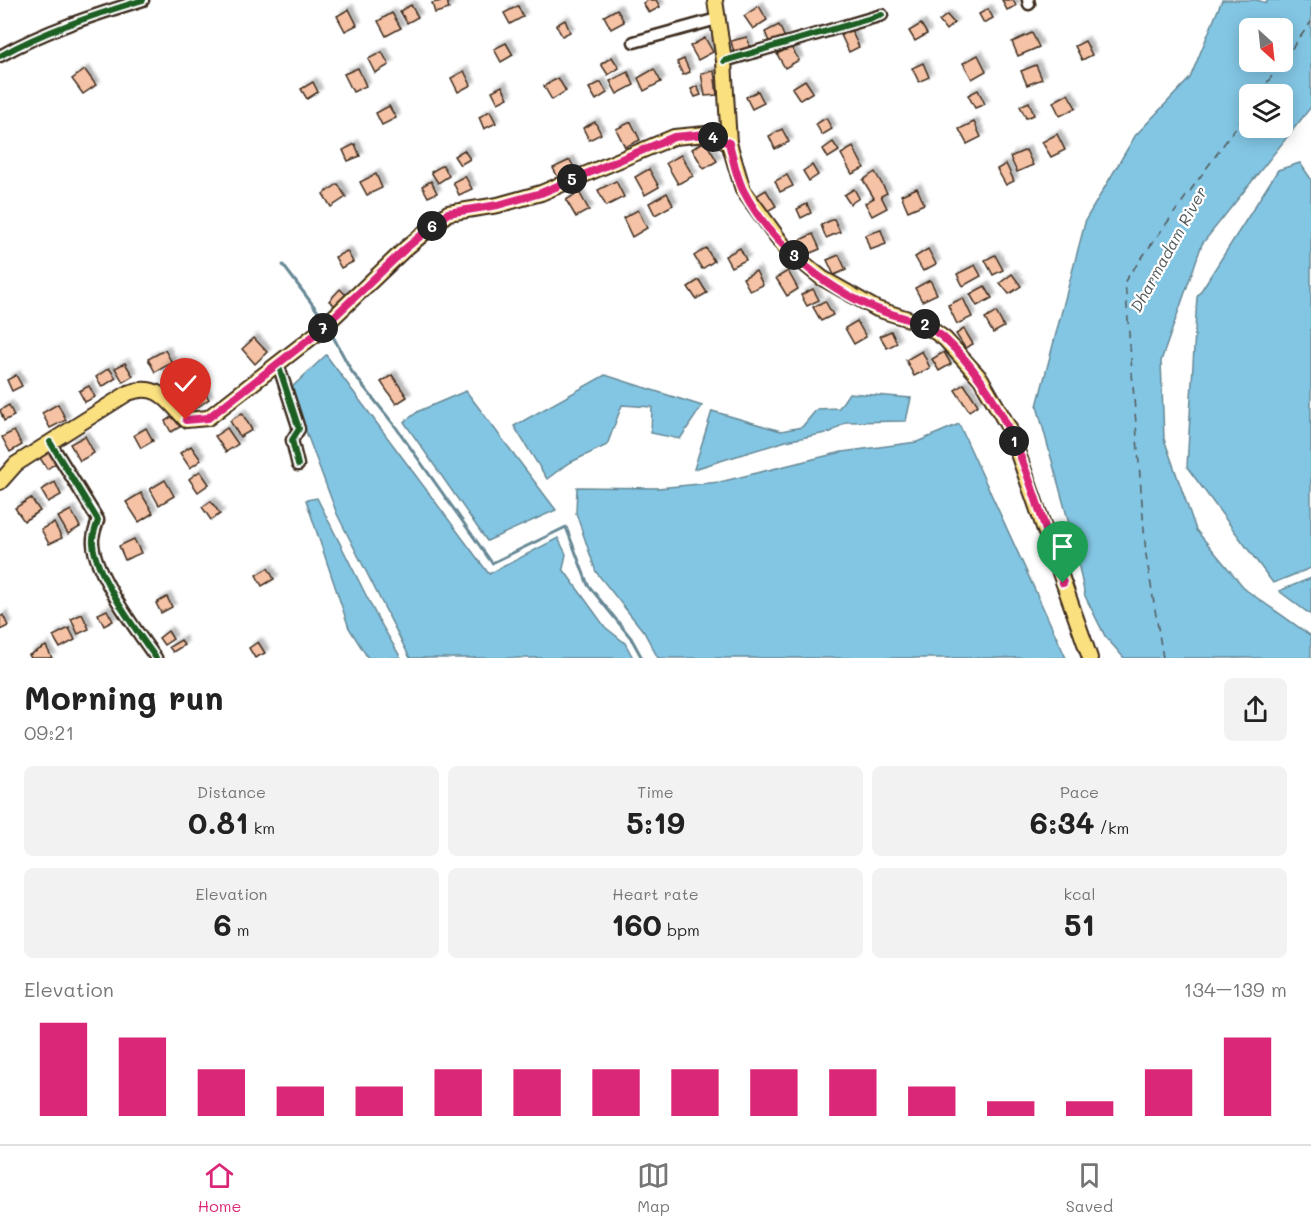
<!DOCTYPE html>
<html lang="en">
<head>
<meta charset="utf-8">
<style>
  body { margin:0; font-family:Mali,sans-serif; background:#f2f2f2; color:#222; height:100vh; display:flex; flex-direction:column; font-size:22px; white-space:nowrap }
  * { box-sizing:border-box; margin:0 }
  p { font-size:20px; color:#767676 }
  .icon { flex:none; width:33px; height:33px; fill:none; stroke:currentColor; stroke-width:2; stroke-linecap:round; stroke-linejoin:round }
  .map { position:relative; height:658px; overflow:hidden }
  .panel { display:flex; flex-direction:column; background:#fff; flex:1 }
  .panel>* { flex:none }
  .needle { width:39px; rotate:153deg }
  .controls { position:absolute; left:1239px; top:18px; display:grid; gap:12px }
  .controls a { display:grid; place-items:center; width:54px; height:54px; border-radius:9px; background:#fff; box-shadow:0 3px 15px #0003; font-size:30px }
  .pin { position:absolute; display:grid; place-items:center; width:51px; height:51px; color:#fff; margin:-62px -26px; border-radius:50% 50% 50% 0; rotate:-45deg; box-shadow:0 0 6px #0007 }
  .pin .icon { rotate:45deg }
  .km { position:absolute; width:30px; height:30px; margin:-15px; border-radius:50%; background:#222; color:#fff; font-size:16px; line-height:30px; text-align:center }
  .round { display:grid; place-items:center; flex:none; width:63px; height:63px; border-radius:9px; background:#f2f2f2 }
  .headline { display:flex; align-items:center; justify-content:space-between; height:102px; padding:0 24px }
  h1 { font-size:33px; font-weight:700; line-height:45px }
  .metrics { display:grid; grid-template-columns:repeat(3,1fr); gap:9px; height:102px; padding:6px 24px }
  .metrics div { display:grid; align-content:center; border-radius:9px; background:#f2f2f2; text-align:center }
  .metrics b { font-size:30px; font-weight:700 }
  .metrics small { font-size:16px; font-weight:400 }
  .metrics p { font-size:16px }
  .chart { height:168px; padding:12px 24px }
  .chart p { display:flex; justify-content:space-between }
  .chart svg { width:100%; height:108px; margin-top:6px; stroke:#db2777; stroke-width:6 }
  .dock { display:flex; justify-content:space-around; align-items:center; height:84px; border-top:2px solid #e0e0e0; background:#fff; font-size:16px; color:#767676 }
  .dock a { display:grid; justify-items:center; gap:3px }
  .dock .current { color:#db2777 }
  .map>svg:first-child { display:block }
  .water { fill:#83c6e4; stroke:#668895; stroke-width:1.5; fill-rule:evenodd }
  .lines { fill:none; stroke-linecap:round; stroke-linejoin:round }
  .stream { stroke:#668895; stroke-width:3 }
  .ferry { stroke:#515959; stroke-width:1.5; stroke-dasharray:8 6; stroke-linecap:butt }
  .building { fill:#f5c2a5; stroke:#3b2a1e; stroke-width:1.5; filter:url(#shadow) }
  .minor-casing { stroke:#3b2a1e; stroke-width:15 }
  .major-casing { stroke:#3b2a1e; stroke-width:18 }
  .minor { stroke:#fff; stroke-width:10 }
  .major { stroke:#fbe080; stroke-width:14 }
  .cycleway-casing { stroke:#fff; stroke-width:10 }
  .cycleway { stroke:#1b5e20; stroke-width:6 }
  .route-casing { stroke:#fff; stroke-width:12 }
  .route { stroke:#db2777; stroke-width:8 }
  .labels { text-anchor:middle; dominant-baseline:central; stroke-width:4.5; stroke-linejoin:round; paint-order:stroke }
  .water-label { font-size:16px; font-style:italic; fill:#515959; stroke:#fff }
</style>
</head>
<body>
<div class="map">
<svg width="1311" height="658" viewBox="0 0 1311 658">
  <defs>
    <filter id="shadow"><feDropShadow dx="4" dy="-4" stdDeviation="1.5" flood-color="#0004"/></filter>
  </defs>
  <rect width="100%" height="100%" fill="#fff"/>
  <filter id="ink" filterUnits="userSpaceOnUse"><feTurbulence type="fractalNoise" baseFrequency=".0167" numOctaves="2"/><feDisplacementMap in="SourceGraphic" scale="12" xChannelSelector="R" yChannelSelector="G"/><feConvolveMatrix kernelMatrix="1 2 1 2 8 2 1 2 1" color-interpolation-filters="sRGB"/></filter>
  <g filter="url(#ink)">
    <g class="water">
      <path d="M 1222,0 L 1257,0 L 1266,3 L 1268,0 L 1311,0 L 1311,107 L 1202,244 L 1161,361 L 1164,439 L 1196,530 L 1246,590 L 1311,636 L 1311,658 L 1124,658 L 1105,636 L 1085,596 L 1073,538 L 1037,406 L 1086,219 L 1135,136 L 1190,78 ZM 1250,28 L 1282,28 L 1282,62 L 1250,62 ZM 1250,94 L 1282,94 L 1282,128 L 1250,128 Z"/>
      <polygon points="1300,163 1311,179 1311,568 1273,583 1187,467 1197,297 1278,170"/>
      <polygon points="326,355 489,574 558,538 566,554 563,569 605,627 625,643 633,658 410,658 337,514 290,389"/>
      <polygon points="605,375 702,406 680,439 651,433 652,407 622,405 607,445 567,464 547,479 514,426"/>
      <polygon points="466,391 556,510 487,541 404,422 419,411"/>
      <polygon points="849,393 911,398 906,421 846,422 831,432 786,441 694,469 712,411 781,431 802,427 817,409 839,408"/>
      <polygon points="959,424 1066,658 658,658 644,632 596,572 576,513 577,487 658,488 720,482 842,452 917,442"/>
      <polygon points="317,498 377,617 401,658 368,658 349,628 306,500"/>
      <polygon points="1311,578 1311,615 1279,591"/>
    </g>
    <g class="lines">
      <g class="stream">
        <polyline points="283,265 322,317"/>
        <polyline points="330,331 352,372 395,426 492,563 566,527 588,585 631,638 642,658"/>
      </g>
      <g class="ferry">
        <polyline points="1259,94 1311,22"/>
        <polyline points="1163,658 1146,555 1125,281 1250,108"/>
      </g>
    </g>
    <g class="building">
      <polygon points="447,0 449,9 435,13 432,3"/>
      <polygon points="648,0 656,0 660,7 649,13 643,3"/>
      <polygon points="1002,0 1013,0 1016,6 1007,10"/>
      <polygon points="411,5 418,17 407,23 400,11"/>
      <polygon points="518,6 523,17 510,24 504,13"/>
      <polygon points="759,6 767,20 753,29 744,16"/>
      <polygon points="349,9 357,25 345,31 337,16"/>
      <polygon points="617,9 624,22 611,29 604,16"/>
      <polygon points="988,9 993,18 984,23 979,14"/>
      <polygon points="392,13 401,28 386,36 378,21"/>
      <polygon points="947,15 954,23 946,30 939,21"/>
      <polygon points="565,20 570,32 562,36 556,25"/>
      <polygon points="921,24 927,34 915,41 909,31"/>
      <polygon points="779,25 785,38 770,44 765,32"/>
      <polygon points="851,30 859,47 849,52 841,35"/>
      <polygon points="1032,33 1039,47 1018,56 1012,42"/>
      <polygon points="747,37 750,48 734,53 731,41"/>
      <polygon points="705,38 713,52 698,60 690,46"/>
      <polygon points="1085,41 1092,55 1082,60 1075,46"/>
      <polygon points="506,43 513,55 501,62 494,49"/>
      <polygon points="791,47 799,60 785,68 777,54"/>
      <polygon points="382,52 389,65 375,73 368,59"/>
      <polygon points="978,55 986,71 972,79 963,63"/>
      <polygon points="612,57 619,68 608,75 601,64"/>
      <polygon points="684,59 690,72 683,75 677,62"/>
      <polygon points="923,63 929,77 919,82 912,68"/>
      <polygon points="1036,65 1042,79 1027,85 1021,71"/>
      <polygon points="358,68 366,86 353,92 344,74"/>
      <polygon points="654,69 661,82 644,91 638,78"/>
      <polygon points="85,70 96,85 83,94 72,79"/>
      <polygon points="464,71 471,85 458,92 451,78"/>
      <polygon points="714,71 717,95 705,96 701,73"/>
      <polygon points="628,72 634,85 617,94 610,81"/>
      <polygon points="558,78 566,91 552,100 544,86"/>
      <polygon points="805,80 813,92 800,100 792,88"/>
      <polygon points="313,82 318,92 307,99 301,89"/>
      <polygon points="601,82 607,93 596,100 589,88"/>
      <polygon points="502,86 508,98 498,103 492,91"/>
      <polygon points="697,86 701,95 695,97 691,89"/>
      <polygon points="978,90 985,104 975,108 968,95"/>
      <polygon points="758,91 764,103 752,109 746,97"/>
      <polygon points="1068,94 1076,108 1060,116 1053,102"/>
      <polygon points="1029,102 1034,115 1026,118 1020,106"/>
      <polygon points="389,106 396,118 382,125 376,113"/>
      <polygon points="490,111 496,123 484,129 479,117"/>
      <polygon points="826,118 832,129 822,135 816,124"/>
      <polygon points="595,122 601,134 589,140 583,128"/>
      <polygon points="631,122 640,140 625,147 616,129"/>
      <polygon points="974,122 981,137 967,144 959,129"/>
      <polygon points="782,129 789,142 775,149 769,136"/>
      <polygon points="1057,134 1065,150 1051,157 1042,142"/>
      <polygon points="705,141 717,161 704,169 692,149"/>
      <polygon points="833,142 839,151 828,158 823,149"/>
      <polygon points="355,144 360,156 348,161 343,150"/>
      <polygon points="853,147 864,168 852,174 841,154"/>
      <polygon points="464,150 470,159 460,165 454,156"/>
      <polygon points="1026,150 1033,165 1017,172 1010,157"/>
      <polygon points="681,155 693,176 678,184 666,163"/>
      <polygon points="570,160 577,173 560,181 553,168"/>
      <polygon points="1006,164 1014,181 1006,185 997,169"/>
      <polygon points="443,165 449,176 438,183 431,172"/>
      <polygon points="812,165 818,175 809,181 803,171"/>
      <polygon points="649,169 659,187 645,195 635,177"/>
      <polygon points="875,172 887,193 881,196 887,208 872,216 865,203 874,198 863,180"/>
      <polygon points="376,174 382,188 367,195 360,182"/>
      <polygon points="787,175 793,186 780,192 775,181"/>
      <polygon points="465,176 472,189 459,195 453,182"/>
      <polygon points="431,181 437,193 428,197 422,186"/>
      <polygon points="616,181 624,197 606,206 598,190"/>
      <polygon points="338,184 346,197 331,207 323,194"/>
      <polygon points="917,188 924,204 908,211 901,195"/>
      <polygon points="854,189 859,198 850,204 844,195"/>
      <polygon points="766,190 776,206 766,212 756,196"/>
      <polygon points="579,192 589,210 576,217 566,200"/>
      <polygon points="667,193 673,205 655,215 649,203"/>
      <polygon points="807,204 811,213 801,218 797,209"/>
      <polygon points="638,210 647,228 632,237 623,218"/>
      <polygon points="834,219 840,232 826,238 821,225"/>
      <polygon points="881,230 886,244 870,250 865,235"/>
      <polygon points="813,234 820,249 806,255 800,240"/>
      <polygon points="706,248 714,261 702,269 694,256"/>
      <polygon points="740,248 746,260 731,267 725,256"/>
      <polygon points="928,249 936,264 923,271 915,257"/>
      <polygon points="347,251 353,262 341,268 335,257"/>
      <polygon points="839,255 846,270 834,275 827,260"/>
      <polygon points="995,255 1003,270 993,275 985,260"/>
      <polygon points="975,265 981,276 963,286 957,274"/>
      <polygon points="756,271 763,285 750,291 743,278"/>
      <polygon points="788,271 798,289 787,296 776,278"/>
      <polygon points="1012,274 1021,286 1009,294 1000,283"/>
      <polygon points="699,280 707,293 696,299 688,287"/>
      <polygon points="930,280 937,294 922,301 915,288"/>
      <polygon points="985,286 992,298 977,306 970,294"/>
      <polygon points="340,289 347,296 337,307 329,301"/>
      <polygon points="813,289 819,300 807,306 801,295"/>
      <polygon points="963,298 972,317 957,324 948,305"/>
      <polygon points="825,301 833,315 821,321 813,307"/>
      <polygon points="996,312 1004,327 993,333 985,319"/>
      <polygon points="857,321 866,337 854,344 845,328"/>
      <polygon points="964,329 973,344 965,348 956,334"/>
      <polygon points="891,331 897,343 887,348 880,336"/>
      <polygon points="254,338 267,352 255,364 242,349"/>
      <polygon points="165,350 172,363 155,372 148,359"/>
      <polygon points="922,351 930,368 914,376 906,360"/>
      <polygon points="944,352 951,364 939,371 932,359"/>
      <polygon points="125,363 133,376 123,382 115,368"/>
      <polygon points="179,363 188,380 173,387 165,371"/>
      <polygon points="109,368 116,378 102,387 96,377"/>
      <polygon points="16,375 22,386 12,391 7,380"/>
      <polygon points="392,375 407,397 396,404 381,382"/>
      <polygon points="198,383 209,399 195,409 183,394"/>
      <polygon points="964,384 978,405 969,411 955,390"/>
      <polygon points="89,386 95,397 85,402 79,391"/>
      <polygon points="58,404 66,420 50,428 42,413"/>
      <polygon points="9,405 14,416 4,421 0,410"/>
      <polygon points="242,413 252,430 240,437 230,421"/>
      <polygon points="173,416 180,427 171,432 165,421"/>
      <polygon points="146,428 153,441 141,448 134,435"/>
      <polygon points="227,428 238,444 226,452 215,436"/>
      <polygon points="14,431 22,445 10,452 2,437"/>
      <polygon points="85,436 94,453 80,461 70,444"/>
      <polygon points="191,446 201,460 190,468 180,453"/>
      <polygon points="51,450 59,461 47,469 40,458"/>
      <polygon points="200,471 209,484 198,492 189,479"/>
      <polygon points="165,480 174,496 159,505 150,489"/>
      <polygon points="55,482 61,495 48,502 41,490"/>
      <polygon points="141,493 153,513 139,522 126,502"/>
      <polygon points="31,498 40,511 24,521 15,508"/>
      <polygon points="211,501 220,514 211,520 202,507"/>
      <polygon points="71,510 80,527 68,534 58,517"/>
      <polygon points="54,523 62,538 49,544 41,529"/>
      <polygon points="134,539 141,553 125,560 119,546"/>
      <polygon points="268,568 274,579 262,586 256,575"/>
      <polygon points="167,597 172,607 161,613 156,603"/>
      <polygon points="107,610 113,621 104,626 98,614"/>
      <polygon points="82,614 89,629 78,634 71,619"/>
      <polygon points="3,615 8,626 0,630 0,617"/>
      <polygon points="69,628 75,640 60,648 53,636"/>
      <polygon points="168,631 173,639 164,645 159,638"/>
      <polygon points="181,640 184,645 173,652 169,647"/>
      <polygon points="258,642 265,653 255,658 249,648"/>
      <polygon points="46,646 52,658 31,658 29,655"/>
    </g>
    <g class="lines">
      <g class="minor-casing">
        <g id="minor">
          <polyline points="1028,0 1029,4"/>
          <polyline points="634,42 717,19"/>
          <path d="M 0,56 C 44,31 94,15 143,0"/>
          <polyline points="724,61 882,15"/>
          <polyline points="278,364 299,429 292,440 298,465"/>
          <path d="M 50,442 L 98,520 C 96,527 92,536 93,543 C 94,573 138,633 156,658"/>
        </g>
      </g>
      <g class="major-casing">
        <g id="major">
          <polyline points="715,0 724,61 729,143 743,190 786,249 822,278 877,309 924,324 945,339 981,379 1009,428 1090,658"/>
          <path d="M 0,482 L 16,464 L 128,393 C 157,382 167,400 186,420 L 208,418 L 316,334 L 405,249 L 448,213 L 498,205 L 541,193 L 674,137 L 706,134 L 729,143"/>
        </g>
      </g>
      <use href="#minor" class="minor"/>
      <use href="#major" class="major"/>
      <g class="cycleway-casing">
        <g id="cycleway">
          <path d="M 0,56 C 44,31 94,15 143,0"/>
          <polyline points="724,61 882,15"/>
          <polyline points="278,364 299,429 292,440 298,465"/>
          <path d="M 50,442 L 98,520 C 96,527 92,536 93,543 C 94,573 138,633 156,658"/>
        </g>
      </g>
      <use href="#cycleway" class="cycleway"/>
    </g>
  </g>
  <g class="lines" filter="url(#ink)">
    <g class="route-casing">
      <path id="route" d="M 186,420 L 208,418 L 316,334 L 405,249 L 448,213 L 498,205 L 541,193 L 674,137 L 706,134 L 729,143 C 733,158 736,176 743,190 C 770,242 822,287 877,309 C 902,319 926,321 946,340 C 1014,403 1034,498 1063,583"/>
    </g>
    <use href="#route" class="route"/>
  </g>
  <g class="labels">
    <g class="water-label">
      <text transform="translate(1168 249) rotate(-61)">Dharmadam River</text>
    </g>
  </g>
</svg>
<div class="controls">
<a><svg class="needle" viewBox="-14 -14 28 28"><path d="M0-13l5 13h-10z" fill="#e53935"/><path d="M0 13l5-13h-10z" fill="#767676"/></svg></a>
<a><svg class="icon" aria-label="layers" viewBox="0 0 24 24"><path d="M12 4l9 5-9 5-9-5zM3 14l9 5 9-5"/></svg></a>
</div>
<div class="pin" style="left:1063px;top:583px;background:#1e9e55"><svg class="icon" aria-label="arrive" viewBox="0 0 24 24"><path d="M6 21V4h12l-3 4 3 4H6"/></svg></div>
<div class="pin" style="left:186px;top:420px;background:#d93025"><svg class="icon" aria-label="check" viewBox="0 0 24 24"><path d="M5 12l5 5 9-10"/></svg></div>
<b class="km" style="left:1014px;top:441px">1</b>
<b class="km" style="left:925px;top:324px">2</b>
<b class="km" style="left:794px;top:255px">3</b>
<b class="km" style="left:713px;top:137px">4</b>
<b class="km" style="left:572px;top:179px">5</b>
<b class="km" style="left:432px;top:226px">6</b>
<b class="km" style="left:323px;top:328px">7</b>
</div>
<section class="panel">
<div class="headline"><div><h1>Morning run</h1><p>09:21</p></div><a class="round"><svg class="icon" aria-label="share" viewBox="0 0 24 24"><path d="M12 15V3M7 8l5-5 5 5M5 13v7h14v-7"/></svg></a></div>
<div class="metrics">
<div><p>Distance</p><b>0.81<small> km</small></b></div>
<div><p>Time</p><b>5:19</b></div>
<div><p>Pace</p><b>6:34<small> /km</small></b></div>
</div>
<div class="metrics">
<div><p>Elevation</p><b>6<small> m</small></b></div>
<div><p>Heart rate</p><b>160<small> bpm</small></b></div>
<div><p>kcal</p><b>51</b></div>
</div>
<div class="chart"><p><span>Elevation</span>134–139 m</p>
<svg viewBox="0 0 160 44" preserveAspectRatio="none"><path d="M5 44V6M15 44V12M25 44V25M35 44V32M45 44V32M55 44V25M65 44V25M75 44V25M85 44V25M95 44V25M105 44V25M115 44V32M125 44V38M135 44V38M145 44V25M155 44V12"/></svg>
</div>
</section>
<nav class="dock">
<a class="current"><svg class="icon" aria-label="home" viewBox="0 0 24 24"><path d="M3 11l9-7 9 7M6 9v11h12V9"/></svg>Home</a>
<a><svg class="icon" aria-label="map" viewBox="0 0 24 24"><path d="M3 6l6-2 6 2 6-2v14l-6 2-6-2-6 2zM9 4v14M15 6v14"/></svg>Map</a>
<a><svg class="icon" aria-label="saved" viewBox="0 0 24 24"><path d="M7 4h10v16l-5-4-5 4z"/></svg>Saved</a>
</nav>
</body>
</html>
